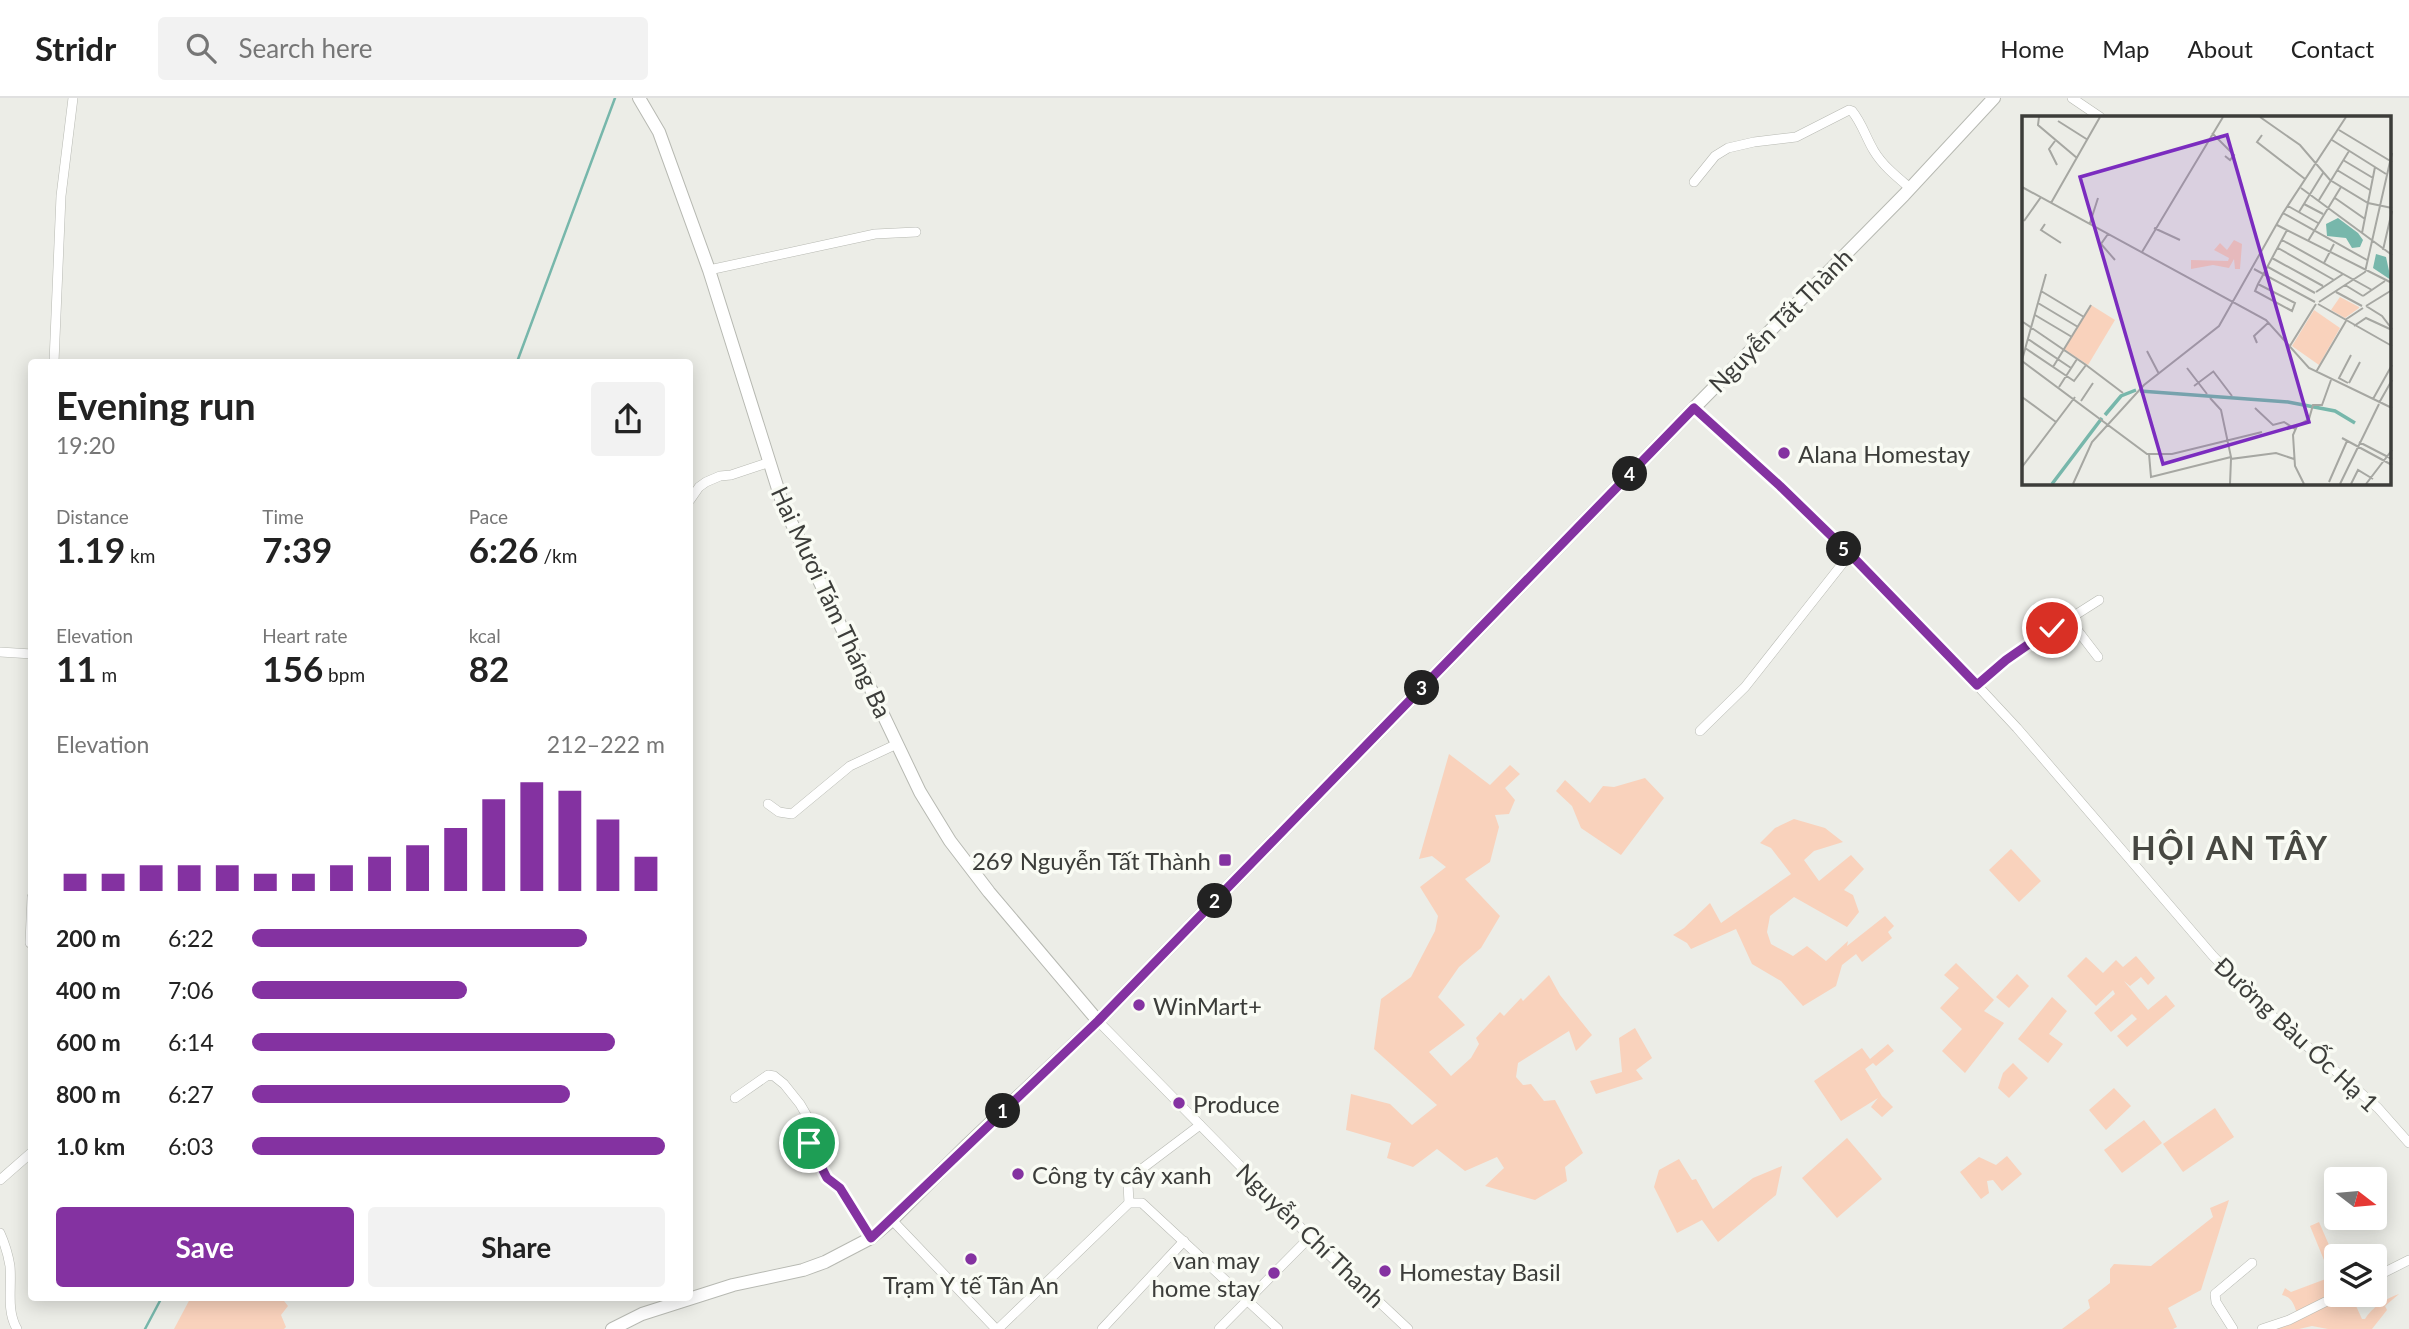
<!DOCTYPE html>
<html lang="en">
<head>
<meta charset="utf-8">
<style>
  body { margin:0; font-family:Lato,sans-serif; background:#f2f2f2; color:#222; height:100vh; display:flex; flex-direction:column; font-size:26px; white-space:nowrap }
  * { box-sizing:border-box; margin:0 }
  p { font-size:23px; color:#767676 }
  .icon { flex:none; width:38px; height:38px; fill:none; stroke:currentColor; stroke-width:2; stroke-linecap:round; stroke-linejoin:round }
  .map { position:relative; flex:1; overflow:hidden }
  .side { position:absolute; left:28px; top:261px; width:665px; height:942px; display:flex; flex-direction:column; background:#fff; border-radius:7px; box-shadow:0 4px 18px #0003 }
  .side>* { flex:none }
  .needle { width:46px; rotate:106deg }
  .buttons { position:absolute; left:2324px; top:1069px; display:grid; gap:14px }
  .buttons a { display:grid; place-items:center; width:63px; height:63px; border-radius:7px; background:#fff; box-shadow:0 4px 18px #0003; font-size:35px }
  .pin { position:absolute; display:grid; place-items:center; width:60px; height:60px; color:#fff; margin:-30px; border:4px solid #fff; border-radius:50%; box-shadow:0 2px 7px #0007 }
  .km { position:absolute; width:35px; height:35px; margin:-18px; border-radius:50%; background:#222; color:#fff; font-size:19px; line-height:35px; text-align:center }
  .round { display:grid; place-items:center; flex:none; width:74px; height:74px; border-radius:7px; background:#f2f2f2 }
  .head { display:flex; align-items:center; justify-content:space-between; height:119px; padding:0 28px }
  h1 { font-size:38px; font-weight:700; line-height:52px }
  .metrics { display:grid; grid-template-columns:repeat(3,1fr); gap:10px; height:119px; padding:7px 28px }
  .metrics div { display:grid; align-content:center }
  .metrics b { font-size:35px; font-weight:700 }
  .metrics small { font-size:19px; font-weight:400 }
  .metrics p { font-size:19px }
  .chart { height:196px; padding:14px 28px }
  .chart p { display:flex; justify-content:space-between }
  .chart svg { width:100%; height:126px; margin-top:7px; stroke:#8432a1; stroke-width:6 }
  .button { display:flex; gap:14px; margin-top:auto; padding:14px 28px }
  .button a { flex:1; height:80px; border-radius:7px; background:#8432a1; color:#fff; font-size:28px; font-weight:700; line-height:80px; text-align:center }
  .button a+a { background:#f2f2f2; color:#222 }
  ul { padding:0 28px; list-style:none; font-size:23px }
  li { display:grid; grid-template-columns:112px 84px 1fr; align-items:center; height:52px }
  li i { height:18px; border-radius:9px; background:#8432a1 }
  header { display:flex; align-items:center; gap:42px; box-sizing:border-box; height:98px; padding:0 35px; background:#fff; border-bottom:2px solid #e0e0e0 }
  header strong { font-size:33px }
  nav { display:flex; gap:38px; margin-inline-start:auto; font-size:24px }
  .search { width:490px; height:63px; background:#f2f2f2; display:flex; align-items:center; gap:18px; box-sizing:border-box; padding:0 24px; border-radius:7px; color:#767676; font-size:26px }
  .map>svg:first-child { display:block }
  .green { fill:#f9d2bc }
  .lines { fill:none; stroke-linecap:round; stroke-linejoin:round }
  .stream { stroke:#77b7ab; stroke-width:2.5 }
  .street-casing { stroke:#b7b9b2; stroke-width:10 }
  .secondary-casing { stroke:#b7b9b2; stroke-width:14 }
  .street { stroke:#fff; stroke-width:9 }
  .secondary { stroke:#fff; stroke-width:12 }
  .route-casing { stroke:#fff; stroke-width:14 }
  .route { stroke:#8432a1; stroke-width:9 }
  .poi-dot { fill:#8432a1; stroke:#f9fbf4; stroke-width:2.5 }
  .labels { text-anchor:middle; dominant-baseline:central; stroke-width:7; stroke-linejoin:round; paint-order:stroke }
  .street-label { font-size:24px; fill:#3c3d3a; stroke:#f9fbf4 }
  .poi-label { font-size:24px; fill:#3c3d3a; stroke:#f9fbf4; text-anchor:start }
  .district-label { font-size:32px; font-weight:bold; letter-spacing:2px; fill:#474842; stroke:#f9fbf4 }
  .inset-river { fill:none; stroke:#77b7ab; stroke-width:3.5 }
  .inset-road { fill:none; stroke:#a6a7a2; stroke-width:2 }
  .view { fill:#7b2cbf; fill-opacity:0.15; stroke:#7b2cbf; stroke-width:3.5 }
  .inset-edge { fill:none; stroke:#3c3d3a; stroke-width:3.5 }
</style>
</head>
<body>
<header>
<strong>Stridr</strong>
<div class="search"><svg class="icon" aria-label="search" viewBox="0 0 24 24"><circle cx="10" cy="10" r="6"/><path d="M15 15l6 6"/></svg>Search here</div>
<nav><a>Home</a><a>Map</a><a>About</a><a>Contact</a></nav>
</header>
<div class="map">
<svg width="2409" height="1231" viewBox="0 0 2409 1231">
  <rect width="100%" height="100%" fill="#ecede7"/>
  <g class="green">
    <polygon points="1449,656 1490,687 1510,667 1520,676 1505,690 1515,702 1509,716 1495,717 1499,729 1490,764 1465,781 1500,818 1481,850 1459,869 1438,899 1465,927 1429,954 1451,978 1471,960 1479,946 1476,940 1500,914 1504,918 1521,900 1523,903 1549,877 1560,897 1592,937 1576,953 1569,933 1518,965 1516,979 1523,987 1531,986 1544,1003 1555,1002 1583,1055 1565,1069 1567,1083 1535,1102 1485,1088 1504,1070 1497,1059 1465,1073 1437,1051 1413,1069 1387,1060 1391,1045 1346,1032 1351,996 1390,1006 1412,1027 1437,1007 1374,951 1381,901 1411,879 1435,833 1438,818 1420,789 1446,769 1432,758 1419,761"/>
    <polygon points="1645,680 1664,700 1621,757 1581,730 1572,708 1556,693 1565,682 1590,705 1603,688 1614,689"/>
    <polygon points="1794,721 1825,730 1843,744 1814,753 1804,762 1819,783 1851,757 1864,771 1844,792 1853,797 1859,814 1847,829 1794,799 1770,818 1767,834 1771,846 1793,858 1807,848 1826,863 1848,843 1847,848 1885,818 1894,828 1888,834 1892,840 1862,864 1856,856 1842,867 1836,888 1803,908 1781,883 1752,866 1736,831 1691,851 1687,845 1673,837 1684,830 1710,805 1721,825 1791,776 1771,750 1760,745 1775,730"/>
    <polygon points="2011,751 2041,783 2019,804 1989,772"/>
    <polygon points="2136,858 2155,880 2148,887 2141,879 2130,888 2124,883 2148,912 2166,897 2175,908 2127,949 2117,938 2137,921 2132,916 2111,934 2094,915 2115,896 2113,892 2096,908 2067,878 2086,859 2103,875 2116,862 2123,869"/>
    <polygon points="1956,865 1994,902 1984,913 2004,925 1965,975 1942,953 1962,931 1940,910 1959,890 1944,877"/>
    <polygon points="2017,876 2029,888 2009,910 1996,899"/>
    <polygon points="2052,899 2067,913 2049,936 2063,946 2048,965 2018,941"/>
    <polygon points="1635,930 1652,960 1636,972 1643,981 1596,996 1590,983 1622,974 1619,940"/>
    <polygon points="1888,946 1894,953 1876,968 1873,965 1865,971 1882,998 1893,1009 1882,1019 1871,1009 1878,1000 1841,1023 1814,983 1862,950 1870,961"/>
    <polygon points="2013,965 2028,980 2009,1000 1998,990 2003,975"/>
    <polygon points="2114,990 2131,1008 2106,1032 2089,1012"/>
    <polygon points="2215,1010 2234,1039 2183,1074 2163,1046"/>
    <polygon points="2144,1022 2162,1045 2122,1075 2104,1052"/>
    <polygon points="1847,1040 1882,1081 1837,1120 1802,1080"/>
    <polygon points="2007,1058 2022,1076 2002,1093 1993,1082 1987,1083 1989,1095 1981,1101 1960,1074 1979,1059 1996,1067"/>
    <polygon points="1679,1061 1692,1082 1696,1081 1713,1111 1753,1080 1782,1068 1776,1097 1718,1144 1702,1122 1677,1135 1654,1089 1659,1072"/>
    <polygon points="2229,1102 2201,1192 2168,1210 2177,1229 2173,1231 2062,1231 2090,1210 2088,1202 2110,1185 2110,1171 2114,1166 2151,1168 2213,1119 2210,1110"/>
    <path d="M 2319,1124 L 2336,1163 L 2336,1197 L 2351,1197 L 2362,1221 L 2365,1221 C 2371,1210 2387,1200 2399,1196 L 2385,1208 L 2387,1212 L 2372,1231 L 2328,1231 L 2312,1228 L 2299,1231 L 2264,1231 L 2297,1215 C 2294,1207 2292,1199 2282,1197 L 2285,1190 L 2291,1194 L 2331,1179 L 2310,1128 Z"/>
    <polygon points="191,1199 281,1199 288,1208 281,1217 286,1229 284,1231 174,1231"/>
  </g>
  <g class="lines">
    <g class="stream">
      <polyline points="517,264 615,0"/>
      <polyline points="145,1231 162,1199"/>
    </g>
    <g class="street-casing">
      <g id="street">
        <polyline points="2072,0 2100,19"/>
        <path d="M 1694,84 L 1715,58 L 1728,50 L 1754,44 L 1796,39 L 1849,12 L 1852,13 C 1862,25 1866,40 1874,53 C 1883,68 1897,79 1910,90"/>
        <polyline points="709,172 875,136 916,134"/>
        <polyline points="54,264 61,98 73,0"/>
        <polyline points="1694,310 1780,389 1934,541 2017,630 2213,858 2269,915 2378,1010 2409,1045"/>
        <polyline points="690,402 699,389 706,384 720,378 731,377 770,364"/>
        <polyline points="2068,520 2098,559"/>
        <polyline points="0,554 32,556"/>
        <polyline points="1977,587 2017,554 2099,502"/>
        <polyline points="1700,633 1745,589 1850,456"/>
        <polyline points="768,706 779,714 792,716 850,668 897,646"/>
        <polyline points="30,845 32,799"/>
        <polyline points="1098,923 1310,1139 1408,1231"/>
        <polyline points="735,1000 768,977 774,978 784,986 800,1006 807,1018 809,1045 827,1080 840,1090 871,1140"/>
        <polyline points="0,1082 32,1054"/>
        <polyline points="1129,1105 1128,1086 1131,1079 1200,1027"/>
        <polyline points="892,1122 996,1231"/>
        <path d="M 0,1135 C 5,1146 8,1156 10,1168 C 12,1190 6,1212 17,1231"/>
        <polyline points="2375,1179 2409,1162"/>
        <polyline points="998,1231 1129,1105 1142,1105 1278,1231"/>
        <polyline points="1102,1231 1184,1143"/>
        <polyline points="1219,1231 1310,1139"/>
        <polyline points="2233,1231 2216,1204 2215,1196 2252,1165"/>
        <polyline points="2262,1231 2289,1222 2339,1197"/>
      </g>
    </g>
    <g class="secondary-casing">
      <g id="secondary">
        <polyline points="639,0 659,34 709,172 783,407 920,694 950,743 989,794 1098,923"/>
        <polyline points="612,1231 642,1216 733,1187 803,1172 825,1164 871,1140 892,1122 968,1046 1098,923 1694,310 1904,97 1994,0"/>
      </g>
    </g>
    <use href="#street" class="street"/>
    <use href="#secondary" class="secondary"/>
  </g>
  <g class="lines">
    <g class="route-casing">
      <polyline id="route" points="809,1045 827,1080 840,1090 871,1140 1098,923 1694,310 1780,388 1850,456 1977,587 2006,562 2052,530"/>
    </g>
    <use href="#route" class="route"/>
  </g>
  <g class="poi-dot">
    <circle cx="1784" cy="355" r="7"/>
    <rect x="1218" y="755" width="14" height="14" rx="3.5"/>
    <circle cx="1139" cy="907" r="7"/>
    <circle cx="1179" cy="1005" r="7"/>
    <circle cx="1018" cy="1076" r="7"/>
    <circle cx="971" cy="1161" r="7"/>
    <circle cx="1385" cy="1173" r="7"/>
    <circle cx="1274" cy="1175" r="7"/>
  </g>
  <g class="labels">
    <g class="street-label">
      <text transform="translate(1780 222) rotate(-45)">Nguyễn Tất Thành</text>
      <text transform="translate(832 504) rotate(65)">Hai Mươi Tám Tháng Ba</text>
      <text transform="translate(2297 936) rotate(43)">Đường Bàu Ốc Hạ 1</text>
      <text transform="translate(1311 1137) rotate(44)">Nguyễn Chí Thanh</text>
    </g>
    <g class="poi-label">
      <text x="1798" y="355">Alana Homestay</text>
      <text x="1211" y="762" text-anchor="end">269 Nguyễn Tất Thành</text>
      <text x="1153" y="907">WinMart+</text>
      <text x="1193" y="1005">Produce</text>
      <text x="1032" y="1076">Công ty cây xanh</text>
      <text x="1260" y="1161" text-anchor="end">van may<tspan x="1260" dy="28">home stay</tspan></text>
      <text x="1399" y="1173">Homestay Basil</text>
      <text x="971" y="1186" text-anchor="middle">Trạm Y tế Tân An</text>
    </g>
    <g class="district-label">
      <text x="2230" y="749">HỘI AN TÂY</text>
    </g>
  </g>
  <g transform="translate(2022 18)">
    <rect width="369" height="369" fill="#ecede7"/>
    <path d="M 212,124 L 220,128 L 218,153 L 213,153 L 212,143 L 207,152 L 191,149 L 169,153 L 169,144 L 206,145 L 207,142 L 192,134 L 198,127 L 205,134 ZM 318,181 L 337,191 L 337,192 L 323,202 L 309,194 ZM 69,189 L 93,204 L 66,249 L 42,233 ZM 292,194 L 318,212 L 297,249 L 270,230 Z" fill="#f9d2bc"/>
    <path d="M 316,102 L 336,117 L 341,124 L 338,131 L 330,132 L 324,122 L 305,120 L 304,108 ZM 354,138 L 364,141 L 369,164 L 351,152 Z" fill="#77b7ab"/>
    <path class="inset-river" d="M 118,275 L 266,286 L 313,295 L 333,307M 83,299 L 99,280 L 114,274M 30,368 L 80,302"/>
    <path class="inset-road" d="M 17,1 L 16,9 L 55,42M 238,1 L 278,29 L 308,64 L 346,87 L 370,92M 36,5 L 66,24M 317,14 L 370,46M 190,17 L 212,39 L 208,44 L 203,40M 240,19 L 235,26 L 283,63M 310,24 L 364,58M 33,25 L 27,33 L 35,49M 321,44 L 351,62M 315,54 L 348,74M 0,71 L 244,204 L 287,252 L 370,292M 279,72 L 370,139M 313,82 L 343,103M 297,84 L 327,35M 29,87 L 78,1M 282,88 L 301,98M 266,90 L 296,107M 277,96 L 301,57M 261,97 L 345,144M 2,105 L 19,81M 68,107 L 76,82M 23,108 L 19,114 L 39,127M 255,109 L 370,167M 132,112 L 158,124M 340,117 L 353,51M 86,118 L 79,128 L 93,144M 260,124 L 350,174M 286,125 L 319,71M 256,132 L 312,164M 361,134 L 370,95M 120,136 L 201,1M 250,142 L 301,170M 302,147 L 312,128M 246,151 L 293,177M 232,153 L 293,186M 236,168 L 273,187 L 270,195 L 233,175 L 236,168 L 241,159 L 265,114M 323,169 L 341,180M 19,175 L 62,201M 294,176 L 321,158M 314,176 L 340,190M 341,180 L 363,165M 297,186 L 343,156 L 370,37M 16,187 L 56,211M 296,188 L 370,230M 344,190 L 360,200 L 370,213M 344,190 L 370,174M 13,199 L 50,221M 323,204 L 341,192M 1,206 L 64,249 L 52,265 L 3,232M 332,210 L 344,202 L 370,214M 6,223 L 49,252M 235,227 L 232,220 L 247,206M 266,233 L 294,188M 125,235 L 137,258M 0,244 L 24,158M 0,245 L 125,338 L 150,338 L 240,316M 64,249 L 101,277M 31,251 L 69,189M 165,252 L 185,278M 191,255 L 210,280M 294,256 L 324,205M 326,267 L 317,262 L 329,239M 327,267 L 338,246M 172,270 L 192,255M 37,271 L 55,243M 0,281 L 34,306M 351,283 L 370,249M 59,285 L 71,267M 357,287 L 370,264M 233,292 L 251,309 L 262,306 L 273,313M 320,322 L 370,349M 337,326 L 370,343M 127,338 L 129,361 L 209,341 L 199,294 L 188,282M 0,351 L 53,281M 307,366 L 325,325M 51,368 L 70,326 L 122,269 L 197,210 L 261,97 L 324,1M 208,368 L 209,343 L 254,337 L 272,343M 282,368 L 273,350 L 271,319 L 275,310 L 287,303 L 291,289 L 300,289 L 309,264M 318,368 L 357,288M 329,368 L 336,354 L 351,363M 344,368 L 370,334"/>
    <path class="view" d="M 205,19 L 287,306 L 141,348 L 58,61 Z"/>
    <rect width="369" height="369" class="inset-edge"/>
  </g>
</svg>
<div class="buttons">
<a><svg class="needle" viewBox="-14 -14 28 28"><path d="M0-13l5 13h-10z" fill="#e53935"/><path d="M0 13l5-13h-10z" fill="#767676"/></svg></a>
<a><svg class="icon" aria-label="layers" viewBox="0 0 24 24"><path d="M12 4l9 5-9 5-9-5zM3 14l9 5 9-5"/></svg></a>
</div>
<div class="pin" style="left:809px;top:1045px;background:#1e9e55"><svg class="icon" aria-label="arrive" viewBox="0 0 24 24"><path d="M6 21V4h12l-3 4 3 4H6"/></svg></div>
<div class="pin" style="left:2052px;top:530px;background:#d93025"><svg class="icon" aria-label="check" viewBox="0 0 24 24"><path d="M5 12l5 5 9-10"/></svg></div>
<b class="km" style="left:1003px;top:1013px">1</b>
<b class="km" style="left:1215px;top:803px">2</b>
<b class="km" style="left:1422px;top:590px">3</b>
<b class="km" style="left:1630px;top:376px">4</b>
<b class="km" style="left:1844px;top:451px">5</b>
<section class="side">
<div class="head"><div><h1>Evening run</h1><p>19:20</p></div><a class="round"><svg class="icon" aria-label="share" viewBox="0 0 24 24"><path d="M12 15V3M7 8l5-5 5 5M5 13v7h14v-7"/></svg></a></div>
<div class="metrics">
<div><p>Distance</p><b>1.19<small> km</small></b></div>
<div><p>Time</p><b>7:39</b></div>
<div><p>Pace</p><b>6:26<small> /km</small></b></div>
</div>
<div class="metrics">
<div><p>Elevation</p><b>11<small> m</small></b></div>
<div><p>Heart rate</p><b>156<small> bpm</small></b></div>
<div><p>kcal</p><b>82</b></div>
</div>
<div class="chart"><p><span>Elevation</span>212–222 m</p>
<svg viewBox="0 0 160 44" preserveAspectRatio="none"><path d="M5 44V38M15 44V38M25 44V35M35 44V35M45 44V35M55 44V38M65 44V38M75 44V35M85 44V32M95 44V28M105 44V22M115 44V12M125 44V6M135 44V9M145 44V19M155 44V32"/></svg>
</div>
<ul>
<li><b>200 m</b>6:22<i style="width:81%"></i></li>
<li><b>400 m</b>7:06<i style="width:52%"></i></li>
<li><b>600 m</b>6:14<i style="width:88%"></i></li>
<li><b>800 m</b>6:27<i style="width:77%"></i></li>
<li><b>1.0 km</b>6:03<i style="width:100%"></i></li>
</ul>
<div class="button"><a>Save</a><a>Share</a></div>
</section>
</div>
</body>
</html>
